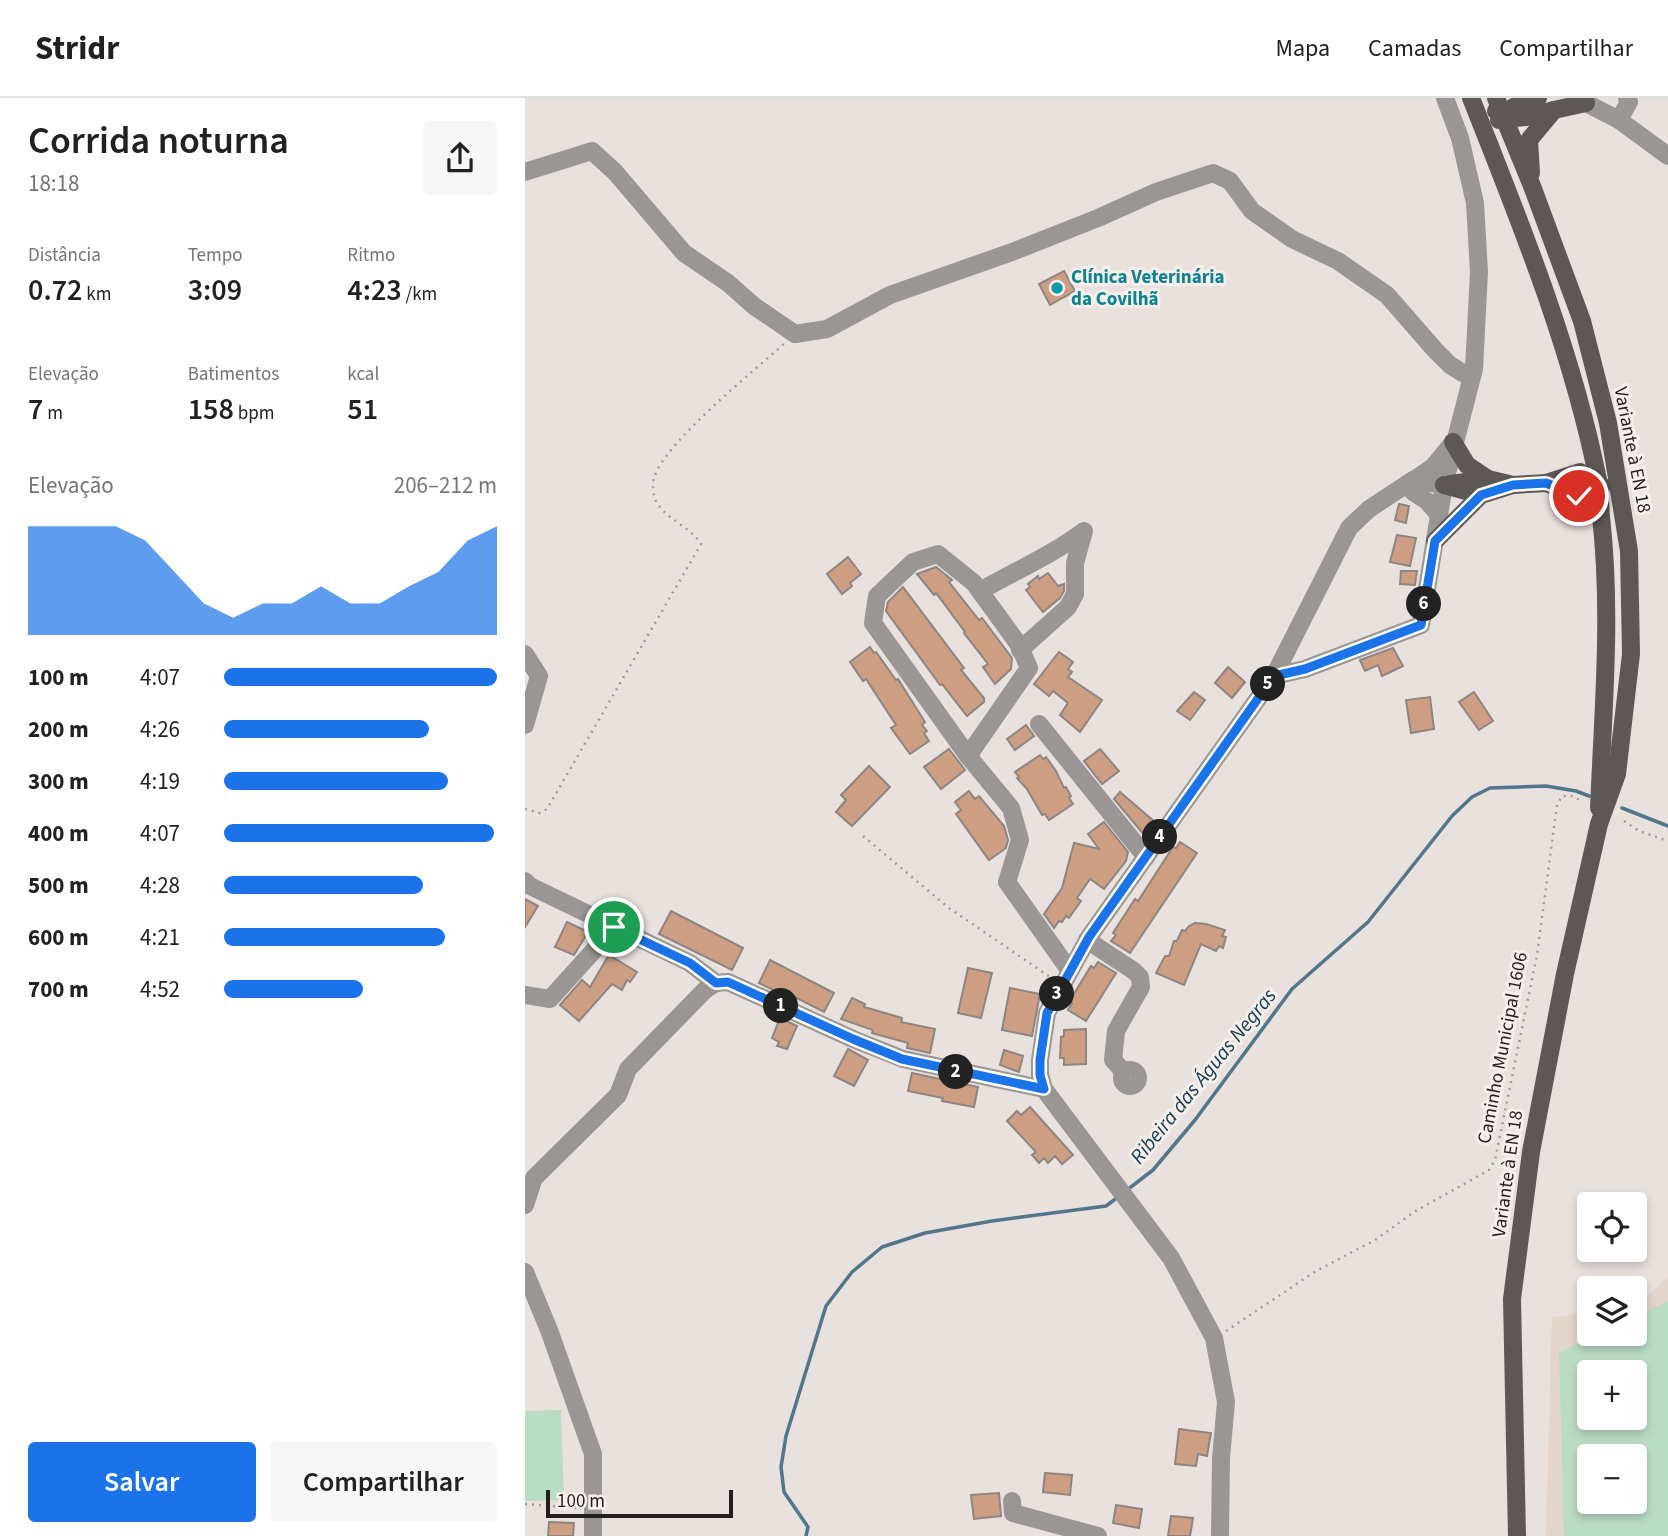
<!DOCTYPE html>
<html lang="pt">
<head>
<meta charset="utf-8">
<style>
  body { margin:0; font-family:"Source Sans 3",sans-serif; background:#f6f6f6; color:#202124; height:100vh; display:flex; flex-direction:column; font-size:26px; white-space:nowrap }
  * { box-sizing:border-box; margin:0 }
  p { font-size:23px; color:#757577 }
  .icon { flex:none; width:38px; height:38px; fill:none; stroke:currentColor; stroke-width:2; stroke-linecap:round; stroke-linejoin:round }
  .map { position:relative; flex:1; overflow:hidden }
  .side { display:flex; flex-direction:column; background:#fff; width:525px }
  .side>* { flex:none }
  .buttons { position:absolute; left:1052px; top:1094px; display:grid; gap:14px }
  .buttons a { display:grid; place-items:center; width:70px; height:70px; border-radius:7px; background:#fff; box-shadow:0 4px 10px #0003; font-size:35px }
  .scale { position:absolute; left:21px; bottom:18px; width:187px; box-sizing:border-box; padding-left:7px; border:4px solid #211e1d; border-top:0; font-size:19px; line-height:24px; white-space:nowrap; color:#211e1d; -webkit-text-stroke:5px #f6efeb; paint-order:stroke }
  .pin { position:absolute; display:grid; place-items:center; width:60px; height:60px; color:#fff; margin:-30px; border:4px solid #fff; border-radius:50%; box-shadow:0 2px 7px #0007 }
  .km { position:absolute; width:35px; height:35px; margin:-18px; border-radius:50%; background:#222; color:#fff; font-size:19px; line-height:35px; text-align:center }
  .round { display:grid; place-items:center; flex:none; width:74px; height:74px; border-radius:7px; background:#f6f6f6 }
  .summary { display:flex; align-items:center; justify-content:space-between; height:119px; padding:0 28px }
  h1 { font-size:38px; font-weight:600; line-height:52px }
  .stats { display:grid; grid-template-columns:repeat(3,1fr); gap:10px; height:119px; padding:7px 28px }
  .stats div { display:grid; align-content:center }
  .stats b { font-size:30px; font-weight:600 }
  .stats small { font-size:19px; font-weight:400 }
  .stats p { font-size:19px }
  .chart { height:196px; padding:14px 28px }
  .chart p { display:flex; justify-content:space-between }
  .chart svg { width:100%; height:126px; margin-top:7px; fill:#1a73e8; opacity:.7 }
  .button { display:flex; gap:14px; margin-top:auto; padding:14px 28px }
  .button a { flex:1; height:80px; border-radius:7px; background:#1a73e8; color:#fff; font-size:28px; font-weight:600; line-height:80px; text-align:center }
  .button a+a { background:#f6f6f6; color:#202124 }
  ul { padding:0 28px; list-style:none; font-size:23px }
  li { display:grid; grid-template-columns:112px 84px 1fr; align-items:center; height:52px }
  li i { height:18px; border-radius:9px; background:#1a73e8 }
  header { display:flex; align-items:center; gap:42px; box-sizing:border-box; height:98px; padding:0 35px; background:#fff; border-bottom:2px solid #e0e0e0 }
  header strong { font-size:33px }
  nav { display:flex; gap:38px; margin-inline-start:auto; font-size:24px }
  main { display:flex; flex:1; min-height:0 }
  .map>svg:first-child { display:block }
  .built { fill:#e3d4cc; fill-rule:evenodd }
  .green { fill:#bbdcc4; fill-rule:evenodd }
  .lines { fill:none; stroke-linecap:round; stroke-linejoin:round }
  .stream { stroke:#517689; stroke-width:3.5 }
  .building { fill:#ce9e82; stroke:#8c8582; stroke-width:2 }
  .path { stroke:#a19b99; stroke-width:2.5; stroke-dasharray:2 5; stroke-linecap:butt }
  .minor { stroke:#999695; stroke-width:18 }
  .major { stroke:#5d5756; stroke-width:18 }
  .route-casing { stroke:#fff; stroke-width:14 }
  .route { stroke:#1a73e8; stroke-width:9 }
  .culture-dot { fill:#0f9aa8; stroke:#f6efeb; stroke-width:2.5 }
  .labels { text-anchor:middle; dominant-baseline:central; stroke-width:6; stroke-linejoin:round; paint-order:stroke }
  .culture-label { font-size:19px; font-weight:bold; fill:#0d838f; stroke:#f6efeb; text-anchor:start }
  .street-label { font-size:19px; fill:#211e1d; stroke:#f6efeb }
  .water-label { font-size:21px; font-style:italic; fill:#124054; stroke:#f6efeb }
</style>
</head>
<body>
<header>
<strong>Stridr</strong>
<nav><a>Mapa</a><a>Camadas</a><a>Compartilhar</a></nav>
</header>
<main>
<section class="side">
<div class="summary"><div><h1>Corrida noturna</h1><p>18:18</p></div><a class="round"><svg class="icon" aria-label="share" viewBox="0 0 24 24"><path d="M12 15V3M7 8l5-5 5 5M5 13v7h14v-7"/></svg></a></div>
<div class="stats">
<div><p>Distância</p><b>0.72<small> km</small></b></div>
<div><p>Tempo</p><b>3:09</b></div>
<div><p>Ritmo</p><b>4:23<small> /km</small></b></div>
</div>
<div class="stats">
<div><p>Elevação</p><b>7<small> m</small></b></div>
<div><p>Batimentos</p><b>158<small> bpm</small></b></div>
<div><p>kcal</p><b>51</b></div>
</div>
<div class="chart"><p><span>Elevação</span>206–212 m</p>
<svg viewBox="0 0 160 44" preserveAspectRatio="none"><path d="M0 44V6L10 6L20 6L30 6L40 11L50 22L60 33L70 38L80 33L90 33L100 27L110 33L120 33L130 27L140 22L150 11L160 6V44z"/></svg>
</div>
<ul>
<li><b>100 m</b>4:07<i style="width:100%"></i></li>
<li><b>200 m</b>4:26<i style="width:75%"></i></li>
<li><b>300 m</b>4:19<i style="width:82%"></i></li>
<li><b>400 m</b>4:07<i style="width:99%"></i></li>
<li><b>500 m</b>4:28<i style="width:73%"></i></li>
<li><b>600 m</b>4:21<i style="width:81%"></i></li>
<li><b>700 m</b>4:52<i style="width:51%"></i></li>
</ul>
<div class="button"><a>Salvar</a><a>Compartilhar</a></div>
</section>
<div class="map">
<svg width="1143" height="1438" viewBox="0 0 1143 1438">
  <rect width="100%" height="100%" fill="#e9e1de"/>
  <path class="built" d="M 1143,1179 L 1143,1438 L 1021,1438 L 1027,1219 L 1064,1215 L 1064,1236 L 1110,1236 L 1110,1209 ZM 1064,1274 L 1110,1274 L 1110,1320 L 1064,1320 ZM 1064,1358 L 1110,1358 L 1110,1404 L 1064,1404 Z"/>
  <g class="green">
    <path d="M 1143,1203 L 1143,1438 L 1039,1438 L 1034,1254 L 1073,1236 L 1110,1236 L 1110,1219 ZM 1064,1274 L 1110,1274 L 1110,1320 L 1064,1320 ZM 1064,1358 L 1110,1358 L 1110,1404 L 1064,1404 Z"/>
    <polygon points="36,1312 39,1402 0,1403 0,1313"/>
  </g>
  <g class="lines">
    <g class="stream">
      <polyline points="1097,710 1143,728"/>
      <polyline points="602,1092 628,1072 670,1022 767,891 843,824 927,718 947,699 965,690 1021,688 1051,693 1064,698"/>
      <polyline points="281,1438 283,1429 259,1394 256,1369 261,1338 301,1208 327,1174 357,1149 400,1135 467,1123 581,1108 593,1099"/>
    </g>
  </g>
  <g class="building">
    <polygon points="539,173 550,193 525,207 514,186"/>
    <polygon points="874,406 884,408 881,425 870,422"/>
    <polygon points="872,437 891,440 885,468 865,464"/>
    <polygon points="323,459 336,476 325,485 327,488 317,496 302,476"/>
    <polygon points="411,469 427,482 424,484 454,522 457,520 487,560 486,571 470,586 458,569 463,566 439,535 440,534 411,495 409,497 392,476"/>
    <polygon points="876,473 892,473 890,487 875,486"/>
    <polygon points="523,475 533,488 539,486 539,493 535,500 518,514 501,492 505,489 503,486 513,478 514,481"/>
    <polygon points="378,489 439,570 436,572 459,600 459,604 442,618 417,586 415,587 361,513 363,504"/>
    <polygon points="345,549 349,555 351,554 371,582 373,581 400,624 397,627 402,633 399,635 404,643 385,656 366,630 371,627 341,581 338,583 325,564"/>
    <polygon points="868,550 878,568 857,578 853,567 840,573 835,562"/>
    <polygon points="534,554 548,564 543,571 547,574 543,579 577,602 555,634 535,617 543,605 528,593 524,598 509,586"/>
    <polygon points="703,569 720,584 707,600 690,585"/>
    <polygon points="669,594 680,602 665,622 652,613"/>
    <polygon points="949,594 968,623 954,632 934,604"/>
    <polygon points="905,599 909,631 886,635 881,602"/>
    <polygon points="501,627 509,638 490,652 482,641"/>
    <polygon points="424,651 440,672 416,691 399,669"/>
    <polygon points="575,651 594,673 577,686 559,663"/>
    <polygon points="515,657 518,661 521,659 531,673 539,690 541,689 546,698 544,700 548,706 524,722 520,716 517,717 502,691 492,680 494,679 490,674"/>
    <polygon points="344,668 365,689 327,728 311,714 321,702 316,697"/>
    <polygon points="444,693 450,701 454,698 479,728 483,742 481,750 464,762 431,716 436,712 430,704"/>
    <polygon points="595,694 631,725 621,739 589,701"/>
    <polygon points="579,724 603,754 601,763 579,791 565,781 552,800 556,803 544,820 541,818 537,824 534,823 529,830 519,816 537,790 549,745 574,751 563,736"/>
    <polygon points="655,744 672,755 605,855 586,843 591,837 588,835 610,801 613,803 648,749 651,750"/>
    <polygon points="0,801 13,808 0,829"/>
    <polygon points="146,813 218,850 207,872 134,836"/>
    <polygon points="42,824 63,834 49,857 30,849"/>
    <polygon points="670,825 681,826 700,832 697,838 701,839 698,850 694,848 691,853 676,846 659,887 631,875 640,858 644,858 649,843 652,843 657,832 660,833 664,828"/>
    <polygon points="84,857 112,874 105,884 102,882 97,892 87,886 54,923 35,907 57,882 65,889"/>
    <polygon points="245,862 309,895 299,914 260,894 258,897 234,885"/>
    <polygon points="573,864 591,875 561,923 543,912 547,905 544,904 566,868 569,870"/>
    <polygon points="443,870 467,875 456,920 433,915"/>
    <polygon points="485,890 515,896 507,938 477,932"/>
    <polygon points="327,900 340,906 339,909 377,920 376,924 410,931 405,955 382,950 383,945 347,935 348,932 316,921"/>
    <polygon points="255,920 272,928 262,951 252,948 254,944 247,940"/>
    <polygon points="561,931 561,966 539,967 539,960 535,960 536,939 539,938 539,932"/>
    <polygon points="323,951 343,962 329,988 309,978"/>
    <polygon points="479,952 498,958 494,974 475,967"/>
    <polygon points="387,975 453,989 449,1009 417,1003 418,1000 383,993"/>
    <polygon points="505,1009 548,1057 537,1066 530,1058 523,1065 519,1060 514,1065 507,1057 511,1054 482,1023 492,1013 496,1017"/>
    <polygon points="654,1331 686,1335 682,1358 673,1356 671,1368 650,1366"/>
    <polygon points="520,1375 547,1377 545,1397 518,1394"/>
    <polygon points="474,1395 476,1418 449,1421 446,1397"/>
    <polygon points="591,1407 617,1411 614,1430 588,1425"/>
    <polygon points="646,1418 668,1420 665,1438 643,1438"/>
    <polygon points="24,1424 49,1425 48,1438 23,1438"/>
  </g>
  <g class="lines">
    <g class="path">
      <path d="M 0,711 L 15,715 L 22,711 L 176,446 C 165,428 139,421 130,401 C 128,394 127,386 129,380 C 139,345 230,272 260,245"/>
      <polyline points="1099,723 1114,733 1143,743"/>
      <polyline points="338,738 424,810 525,879"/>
      <polyline points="701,1233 791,1173 850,1142 889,1114 964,1072 970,1062 1012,857 1032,707 1037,698 1047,698 1055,702"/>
      <polyline points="0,1406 52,1410"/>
    </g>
    <g class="minor">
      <polyline points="1061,5 1094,22 1143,58"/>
      <polyline points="1094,22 1104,4 1102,0"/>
      <polyline points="0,74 67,53 90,74 159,155 203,185 229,208 270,236 302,231 365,197 487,154 573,120 631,94 688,75 705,83 727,113 767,141 813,163 862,197 910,252 925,267 946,280"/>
      <polyline points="889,382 908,369 926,347"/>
      <polyline points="888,394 902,403 914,417"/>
      <path d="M 455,493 C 490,473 527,457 559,433 L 550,465 L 550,496 L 543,509 L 495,552"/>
      <polyline points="0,556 14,578 0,627"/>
      <polyline points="749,578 780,571 896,527 919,387 949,271 954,174 950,105 935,40 920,0"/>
      <polyline points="514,626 621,759"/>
      <polyline points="443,658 504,570 494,547 449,485 413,456 388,464 352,498 348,525 443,658 486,710 495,742 482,784 545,873"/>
      <polyline points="0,783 5,788 165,865 191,885"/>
      <polyline points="562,842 609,873 615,879 616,889 591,933 588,962 599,974"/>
      <polyline points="0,897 25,901 90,829"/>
      <circle cx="605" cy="980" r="8"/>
      <polyline points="0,1107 9,1080 93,997 103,971 180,892 191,885 203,884 328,941 378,961 519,991"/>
      <polyline points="0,1174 24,1232 68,1356 68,1438"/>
      <polyline points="487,1403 488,1415 573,1438"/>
      <polyline points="695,1438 696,1360 701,1304 689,1240 646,1160 519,991 515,977 515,962 522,915 564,839 749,578 824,430 844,411 888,382 919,387"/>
    </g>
    <g class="major">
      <path d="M 946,0 C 995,124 1047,251 1073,382 C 1075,394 1075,407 1076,419 C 1087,515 1078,613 1074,710"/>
      <polyline points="971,0 1007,88 1057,223 1083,325 1104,453 1106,556 1092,676 1074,726 1040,876 1006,1054 987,1201 992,1438"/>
      <path d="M 971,13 C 989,26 1010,17 1029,12"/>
      <path d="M 974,22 C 981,9 999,5 1013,0"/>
      <polyline points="1006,75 1004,42 1029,12 1061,5"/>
      <polyline points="928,344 942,367 963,381"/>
      <polyline points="1021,385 1054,398 1076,420"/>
      <polyline points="926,386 963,381 988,387"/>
      <polyline points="919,387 956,397 988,387 1021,385 1055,374 1077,388"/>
      <polyline points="910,443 956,397"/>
    </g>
  </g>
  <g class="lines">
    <g class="route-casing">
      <polyline id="route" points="89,829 165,865 191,885 203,884 328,941 377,961 519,991 515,977 515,962 522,915 564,839 749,578 780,571 896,527 910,443 956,397 988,387 1021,385 1054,398"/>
    </g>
    <use href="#route" class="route"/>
  </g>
  <circle class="culture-dot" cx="532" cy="190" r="7"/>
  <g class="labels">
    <g class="culture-label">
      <text x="546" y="179">Clínica Veterinária<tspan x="546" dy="22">da Covilhã</tspan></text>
    </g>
    <g class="street-label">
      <text transform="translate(1107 352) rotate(79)">Variante à EN 18</text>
      <text transform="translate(978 950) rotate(-79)">Caminho Municipal 1606</text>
      <text transform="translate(983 1076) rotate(-82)">Variante à EN 18</text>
    </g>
    <g class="water-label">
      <text transform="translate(678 978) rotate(-51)">Ribeira das Águas Negras</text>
    </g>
  </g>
</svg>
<div class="buttons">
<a><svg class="icon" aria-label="locate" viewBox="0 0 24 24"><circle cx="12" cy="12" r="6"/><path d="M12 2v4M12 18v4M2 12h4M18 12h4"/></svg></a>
<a><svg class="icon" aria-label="layers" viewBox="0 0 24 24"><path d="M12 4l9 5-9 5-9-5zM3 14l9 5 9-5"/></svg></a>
<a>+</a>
<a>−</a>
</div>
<div class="scale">100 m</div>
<div class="pin" style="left:89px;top:829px;background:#1e9e55"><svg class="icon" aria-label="arrive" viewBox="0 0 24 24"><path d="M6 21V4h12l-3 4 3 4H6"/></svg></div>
<div class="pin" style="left:1054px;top:398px;background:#d93025"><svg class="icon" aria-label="check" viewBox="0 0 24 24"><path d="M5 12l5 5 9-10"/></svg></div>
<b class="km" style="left:256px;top:908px">1</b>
<b class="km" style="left:431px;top:974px">2</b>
<b class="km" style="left:532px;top:896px">3</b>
<b class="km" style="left:635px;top:739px">4</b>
<b class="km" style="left:743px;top:586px">5</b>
<b class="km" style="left:899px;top:506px">6</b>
</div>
</main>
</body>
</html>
